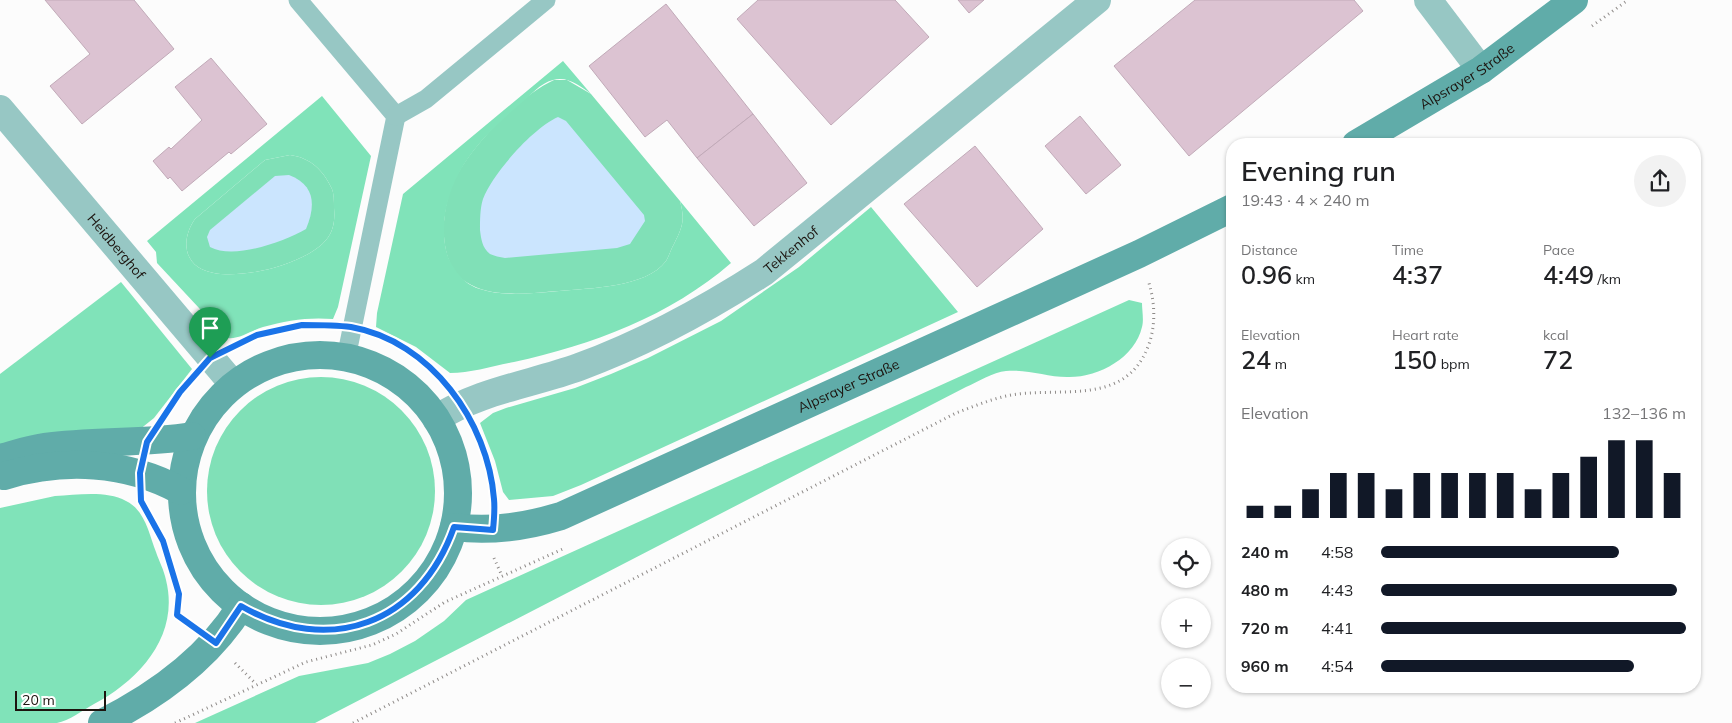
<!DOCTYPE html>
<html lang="en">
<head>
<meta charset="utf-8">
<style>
  body { margin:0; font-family:Mulish,sans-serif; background:#f2f2f2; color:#202124; height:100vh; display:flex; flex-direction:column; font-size:19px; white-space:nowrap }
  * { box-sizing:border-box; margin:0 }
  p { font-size:16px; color:#757577 }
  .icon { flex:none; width:28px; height:28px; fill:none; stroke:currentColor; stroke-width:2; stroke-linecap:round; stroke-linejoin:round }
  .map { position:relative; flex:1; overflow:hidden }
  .panel { position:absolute; left:1226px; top:138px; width:475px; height:555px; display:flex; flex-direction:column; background:#fff; border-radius:20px; box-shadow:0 1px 4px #0004 }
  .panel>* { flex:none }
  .fabs { position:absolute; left:1161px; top:538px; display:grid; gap:10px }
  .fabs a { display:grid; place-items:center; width:50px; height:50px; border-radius:50%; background:#fff; box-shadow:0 1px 4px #0004; font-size:25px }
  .scale { position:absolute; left:15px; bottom:12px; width:91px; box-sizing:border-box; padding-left:5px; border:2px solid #1c140f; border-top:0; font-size:14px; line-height:18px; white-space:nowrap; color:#1c140f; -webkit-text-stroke:4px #fff; paint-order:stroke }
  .pin { position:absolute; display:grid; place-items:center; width:42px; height:42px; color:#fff; margin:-51px -21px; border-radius:50% 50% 50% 0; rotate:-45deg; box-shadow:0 0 5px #0007 }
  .pin .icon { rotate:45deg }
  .round { display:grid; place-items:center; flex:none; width:52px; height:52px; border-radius:26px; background:#f2f2f2 }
  .summary { display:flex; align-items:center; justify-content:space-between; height:85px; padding:0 15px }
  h1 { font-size:28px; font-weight:600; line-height:38px }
  .stats { display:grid; grid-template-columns:repeat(3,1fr); gap:8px; height:85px; padding:5px 15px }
  .stats div { display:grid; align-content:center }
  .stats b { font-size:25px; font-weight:600 }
  .stats small { font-size:14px; font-weight:400 }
  .stats p { font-size:14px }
  .chart { height:140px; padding:10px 15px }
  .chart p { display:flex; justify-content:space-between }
  .chart svg { width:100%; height:90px; margin-top:5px; stroke:#111827; stroke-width:6 }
  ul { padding:0 15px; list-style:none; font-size:16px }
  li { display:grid; grid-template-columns:80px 60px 1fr; align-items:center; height:38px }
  li i { height:12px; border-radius:6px; background:#111827 }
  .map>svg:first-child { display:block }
  .green { fill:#80e0b7 }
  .forest { fill:#80e3b9; fill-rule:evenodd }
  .water { fill:#cbe5fe }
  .building { fill:#dcc3d2; stroke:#c1aab8 }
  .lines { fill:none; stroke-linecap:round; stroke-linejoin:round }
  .path { stroke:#8e8a88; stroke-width:3; stroke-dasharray:1 4; stroke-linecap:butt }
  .lane { stroke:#97c7c4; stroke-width:19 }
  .street { stroke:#97c7c4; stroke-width:28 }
  .secondary { stroke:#60aca9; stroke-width:28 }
  .route-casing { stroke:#fff; stroke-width:10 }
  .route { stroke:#1a73e8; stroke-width:6 }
  .labels { text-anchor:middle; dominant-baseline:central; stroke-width:4.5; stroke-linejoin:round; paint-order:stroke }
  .street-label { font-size:14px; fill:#1c140f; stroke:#fff }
</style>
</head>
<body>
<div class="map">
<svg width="1732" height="723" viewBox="0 0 1732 723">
  <rect width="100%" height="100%" fill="#fcfcfc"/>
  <g class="green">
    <path d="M 554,80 L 567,80 L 591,94 L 680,201 C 685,220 683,226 674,244 C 671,249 669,256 666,261 C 646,288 589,288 559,291 C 530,293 492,299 466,282 C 436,263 441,208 454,181 C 471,146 519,96 554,80 Z"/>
    <path d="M 290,155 C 311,158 323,170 332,189 C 334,194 334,201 334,208 C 335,219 334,231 326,240 C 306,265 226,286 198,267 C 181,255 185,233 195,219 L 265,160 Z"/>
    <circle cx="321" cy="491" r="114"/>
  </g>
  <g class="forest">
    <path d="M 563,61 L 591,94 C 580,86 568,76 553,80 C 540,83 530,96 520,104 C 481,137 445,175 444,229 C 444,243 446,257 454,268 C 460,278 469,286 480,289 C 504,297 534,293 559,291 C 589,288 646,288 666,261 C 669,256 671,249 674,244 C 683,226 685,220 680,201 L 731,263 C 670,316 592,345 514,362 C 493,366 471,373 450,373 L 416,347 L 376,327 L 377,313 L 403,194 Z"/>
    <path d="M 322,96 L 371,156 L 338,307 L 333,319 C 309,317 287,320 263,327 C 252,330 239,340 227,338 L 157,263 L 156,252 L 147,241 ZM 290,155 C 311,158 323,170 332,189 C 334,195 334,201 334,208 C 335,219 334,231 326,240 C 306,265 226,286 198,267 C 181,255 185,233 195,219 L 265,160 Z"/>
    <polygon points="871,207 958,312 581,485 553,496 509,500 503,492 495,461 480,423 493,413 506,408 575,388 611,374 648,358 721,321 799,267"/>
    <polygon points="121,282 192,369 154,418 139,430 0,446 0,374"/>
    <path d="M 1129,300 L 1142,303 C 1142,310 1144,320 1142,327 C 1135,358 1098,378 1067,377 C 1047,377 1027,369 1006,371 C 993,372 978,382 966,387 L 315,723 L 195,723 L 299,676 L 368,663 L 390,654 L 415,641 L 444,621 L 466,600 Z"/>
    <path d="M 55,496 C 77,495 106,490 126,501 C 145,510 149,534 156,552 C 159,561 164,570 166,580 C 180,636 139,680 94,704 C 83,710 69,721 57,723 C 39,723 18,723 0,723 L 0,508 Z"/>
  </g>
  <g class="water">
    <path d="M 558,117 L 566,121 L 644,215 L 645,221 L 630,244 L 617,248 L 505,258 C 500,257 494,256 490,254 C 482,248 481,238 480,230 C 480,220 480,208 483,199 C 493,173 533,128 558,117 Z"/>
    <path d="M 289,175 C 315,185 316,205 306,229 C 283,242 234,260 210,247 L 207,237 L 210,230 L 275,176 Z"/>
  </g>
  <g class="building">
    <polygon points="45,0 134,0 174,49 82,124 50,86 90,54"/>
    <polygon points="758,0 895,0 929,37 831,125 737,19"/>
    <polygon points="958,0 984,0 969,13"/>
    <polygon points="1195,0 1354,0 1363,11 1189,156 1114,66"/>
    <polygon points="666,4 753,114 697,158 667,120 645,137 589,66"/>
    <polygon points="211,58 267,124 231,154 229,152 182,191 170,177 168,179 153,161 169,147 171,149 202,120 175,87"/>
    <polygon points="753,114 807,183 754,226 697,158"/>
    <polygon points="1080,116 1121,165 1086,194 1045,146"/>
    <polygon points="975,146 1043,229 977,287 904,204"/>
  </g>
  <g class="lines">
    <g class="path">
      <polyline points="1592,26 1628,0"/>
      <path d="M 376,335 C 403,346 424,361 445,381"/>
      <path d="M 238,344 C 267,330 297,323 329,325"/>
      <polyline points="169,409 192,379"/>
      <polyline points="475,431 485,455 494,500"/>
      <path d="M 145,508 C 163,541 180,577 177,615 L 191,625"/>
      <polyline points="494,558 502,576"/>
      <polyline points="235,663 256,684"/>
      <polyline points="175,723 306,662 372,645 396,634 445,602 565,548"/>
      <path d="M 353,723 L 956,413 C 972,407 989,400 1006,396 C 1058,385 1126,409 1149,344 C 1156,324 1155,301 1148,280"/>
    </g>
    <g class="lane">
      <polyline points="298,0 396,116 346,358"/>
      <polyline points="396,116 426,99 546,0"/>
    </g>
    <g class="street">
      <polyline points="1428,0 1481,70"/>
      <path id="s1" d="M 0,109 L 233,384"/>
      <path id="s2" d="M 436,419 C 478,391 532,384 579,367 C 645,343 705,310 764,272 L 1097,0"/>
    </g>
    <g class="secondary">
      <path id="s3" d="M 1356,144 L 1481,70 L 1574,0"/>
      <circle cx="320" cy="493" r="138"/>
      <path d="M 0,458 C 15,454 30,449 45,447 C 94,440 143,444 192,436"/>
      <path d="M 4,476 C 63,458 127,461 181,491"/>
      <path id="s4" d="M 454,527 C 491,532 525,527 561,516 L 1139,254 L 1232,208"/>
      <path d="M 102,723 C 158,695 208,659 241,606"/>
    </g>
  </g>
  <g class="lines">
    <g class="route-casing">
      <path id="route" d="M 302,325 C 319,325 335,325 351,327 C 431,341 488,422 494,499 C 495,509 494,520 493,530 L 454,527 C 420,624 329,657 241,606 L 216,643 L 177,615 L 179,594 L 163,541 L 141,501 L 140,473 L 147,442 L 180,392 L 210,358 L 257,335 Z"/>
    </g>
    <use href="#route" class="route"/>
  </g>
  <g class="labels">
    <g class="street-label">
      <text stroke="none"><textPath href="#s3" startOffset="130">Alpsrayer Straße</textPath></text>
      <text stroke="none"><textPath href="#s1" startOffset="180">Heidberghof</textPath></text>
      <text stroke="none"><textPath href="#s2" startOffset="396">Tekkenhof</textPath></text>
      <text stroke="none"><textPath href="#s4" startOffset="424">Alpsrayer Straße</textPath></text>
    </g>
  </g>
</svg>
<div class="fabs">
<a><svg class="icon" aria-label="locate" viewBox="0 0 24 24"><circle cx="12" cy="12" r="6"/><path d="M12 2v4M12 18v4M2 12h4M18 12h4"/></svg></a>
<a>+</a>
<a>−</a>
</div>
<div class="scale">20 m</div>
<div class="pin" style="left:210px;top:358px;background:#1e9e55"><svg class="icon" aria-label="arrive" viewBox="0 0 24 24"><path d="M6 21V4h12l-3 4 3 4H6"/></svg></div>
<section class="panel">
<div class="summary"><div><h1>Evening run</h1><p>19:43 · 4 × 240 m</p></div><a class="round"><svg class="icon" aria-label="share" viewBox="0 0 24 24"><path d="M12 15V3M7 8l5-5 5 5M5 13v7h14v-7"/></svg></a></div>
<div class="stats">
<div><p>Distance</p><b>0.96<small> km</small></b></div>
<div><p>Time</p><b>4:37</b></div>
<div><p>Pace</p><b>4:49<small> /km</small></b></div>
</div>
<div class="stats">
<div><p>Elevation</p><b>24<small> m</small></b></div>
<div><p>Heart rate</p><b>150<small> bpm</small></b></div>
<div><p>kcal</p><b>72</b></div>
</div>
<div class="chart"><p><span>Elevation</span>132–136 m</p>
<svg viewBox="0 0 160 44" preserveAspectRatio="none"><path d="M5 44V38M15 44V38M25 44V30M35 44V22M45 44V22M55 44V30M65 44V22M75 44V22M85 44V22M95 44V22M105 44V30M115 44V22M125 44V14M135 44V6M145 44V6M155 44V22"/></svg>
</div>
<ul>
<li><b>240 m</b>4:58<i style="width:78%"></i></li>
<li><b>480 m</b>4:43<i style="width:97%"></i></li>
<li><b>720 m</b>4:41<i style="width:100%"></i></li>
<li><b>960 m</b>4:54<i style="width:83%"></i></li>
</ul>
</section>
</div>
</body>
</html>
